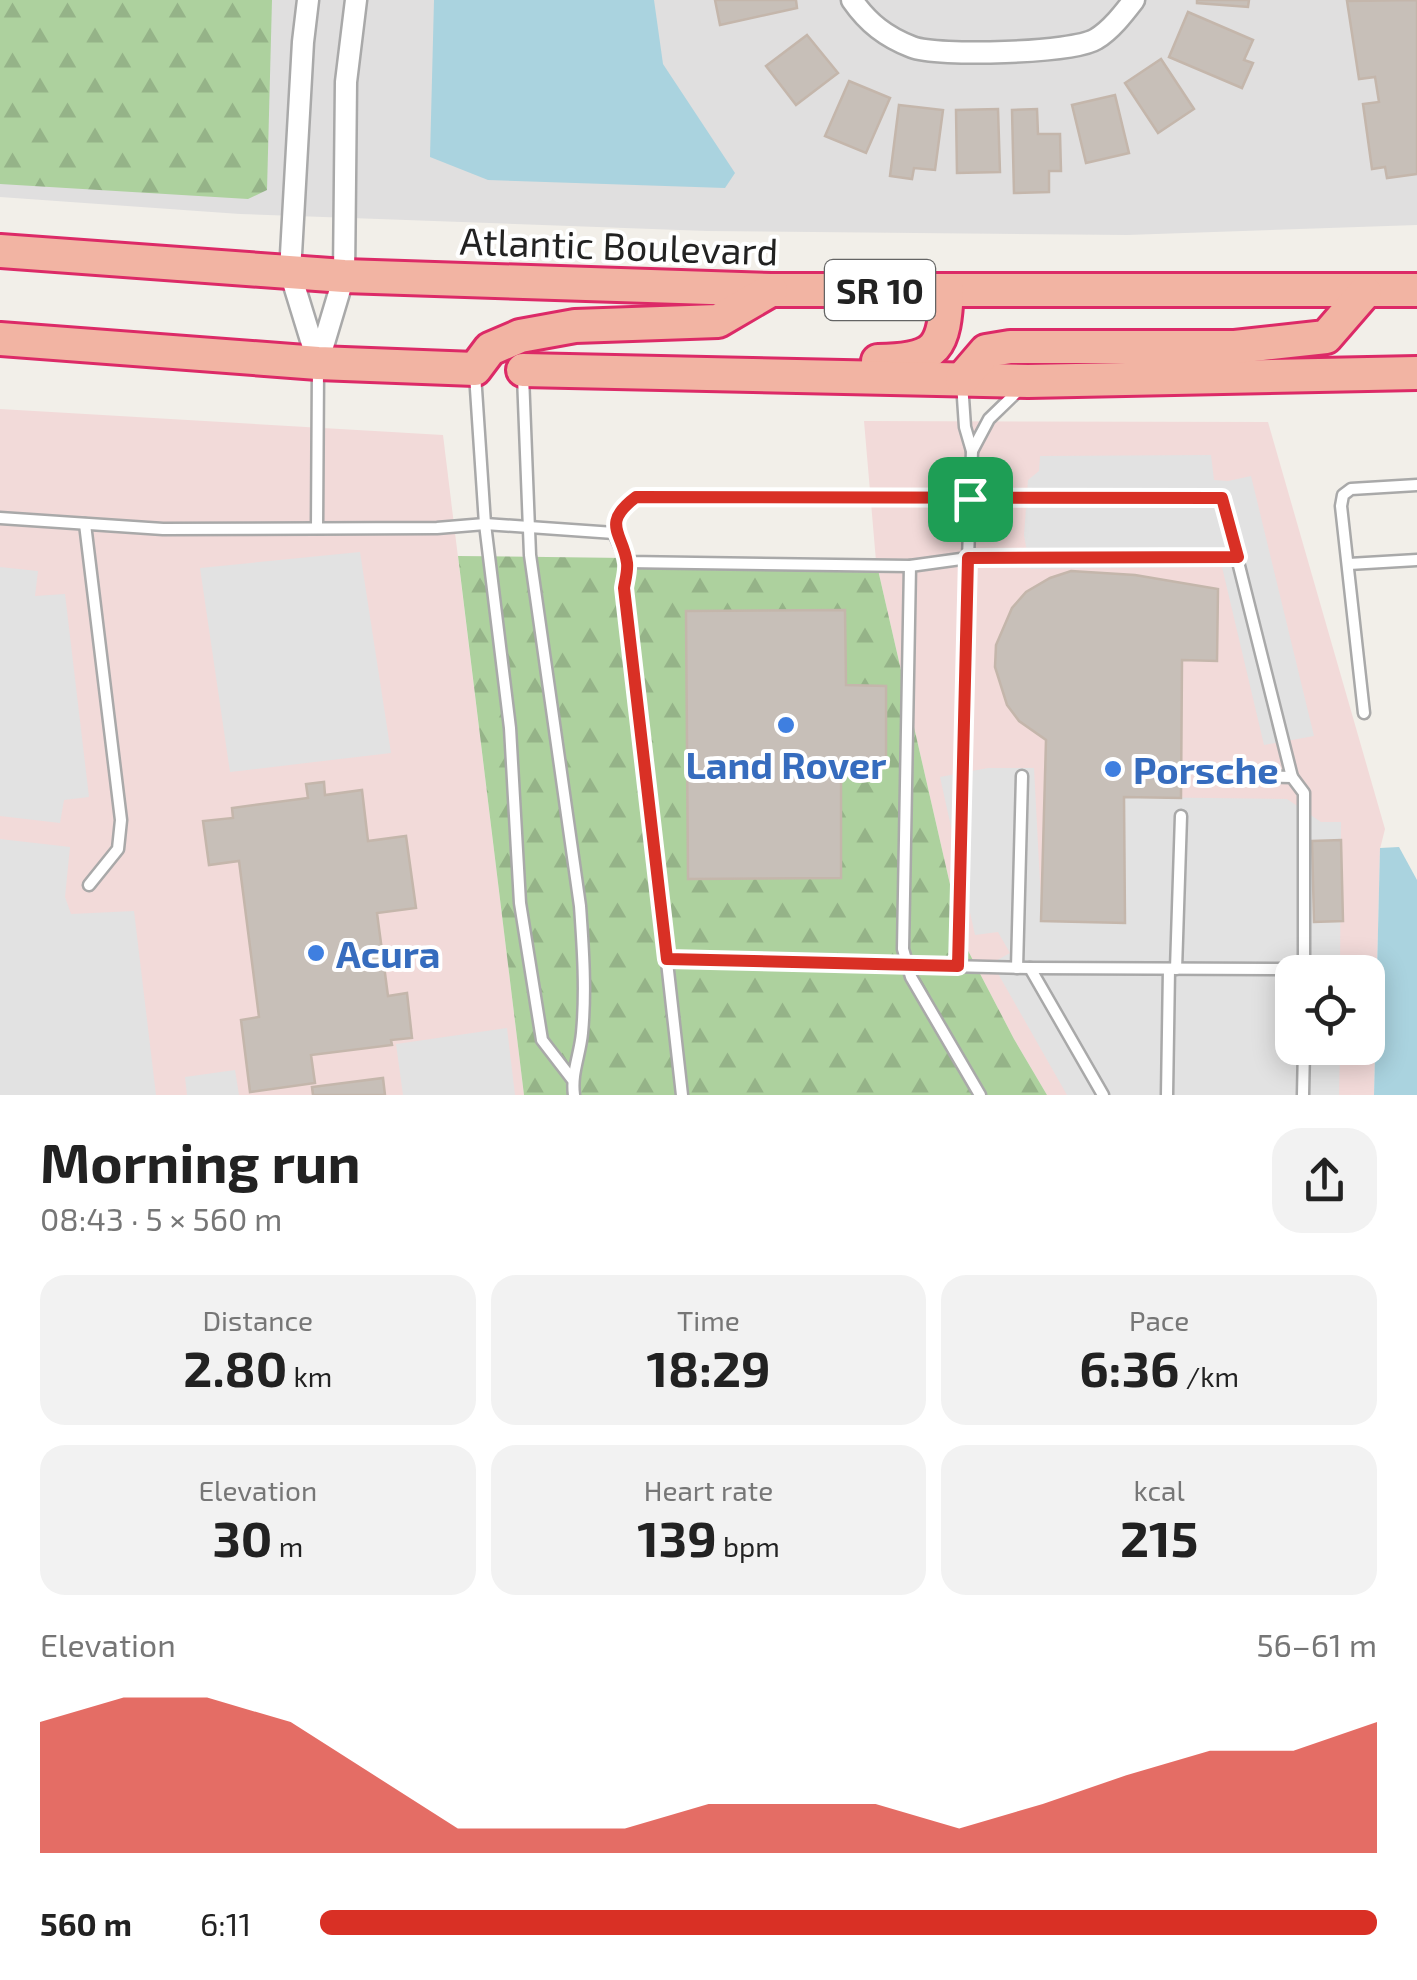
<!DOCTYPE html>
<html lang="en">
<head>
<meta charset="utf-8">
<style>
  body { margin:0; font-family:"Exo 2",sans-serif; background:#f2f2f2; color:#222; height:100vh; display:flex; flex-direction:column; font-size:38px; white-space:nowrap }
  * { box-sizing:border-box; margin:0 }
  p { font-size:32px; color:#767676 }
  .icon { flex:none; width:55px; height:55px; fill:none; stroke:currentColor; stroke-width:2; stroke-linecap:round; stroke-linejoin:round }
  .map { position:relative; height:1095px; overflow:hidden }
  .drawer { display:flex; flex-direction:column; background:#fff; flex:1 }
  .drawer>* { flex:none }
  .fabs { position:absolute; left:1275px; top:955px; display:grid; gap:20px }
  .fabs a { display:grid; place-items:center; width:110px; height:110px; border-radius:20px; background:#fff; box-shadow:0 5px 25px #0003; font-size:50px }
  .pin { position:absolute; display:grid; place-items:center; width:85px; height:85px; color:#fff; margin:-42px; border-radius:20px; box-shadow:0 5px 15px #0006 }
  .round { display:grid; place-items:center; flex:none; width:105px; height:105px; border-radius:30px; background:#f2f2f2 }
  .overview { display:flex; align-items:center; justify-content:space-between; height:170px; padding:0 40px }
  h1 { font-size:55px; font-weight:700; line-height:75px }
  .figures { display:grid; grid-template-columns:repeat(3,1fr); gap:15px; height:170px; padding:10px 40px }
  .figures div { display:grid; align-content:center; border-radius:25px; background:#f2f2f2; text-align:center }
  .figures b { font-size:50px; font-weight:700 }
  .figures small { font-size:28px; font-weight:400 }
  .figures p { font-size:28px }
  .chart { height:280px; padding:20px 40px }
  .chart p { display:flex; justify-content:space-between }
  .chart svg { width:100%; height:180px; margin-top:10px; fill:#d93025; opacity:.7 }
  ul { padding:0 40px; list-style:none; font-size:32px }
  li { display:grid; grid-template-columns:160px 120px 1fr; align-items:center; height:75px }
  li i { height:25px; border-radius:12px; background:#d93025 }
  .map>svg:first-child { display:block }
  .residential { fill:#e0dfdf }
  .commercial { fill:#f2dad9; fill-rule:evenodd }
  .forest { fill:url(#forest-firs) }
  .parking { fill:#e2e2e2 }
  .water { fill:#aad3df }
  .building { fill:#c7bfb8; stroke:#c4b6ab; stroke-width:2.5 }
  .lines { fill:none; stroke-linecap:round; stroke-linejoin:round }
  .service-casing { stroke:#a9a9a9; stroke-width:15 }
  .minor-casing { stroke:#a9a9a9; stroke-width:25 }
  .trunk-casing { stroke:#dc2a67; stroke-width:38 }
  .service { stroke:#fff; stroke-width:10 }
  .minor { stroke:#fff; stroke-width:20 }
  .trunk { stroke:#f2b4a3; stroke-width:32 }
  .route-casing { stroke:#fff; stroke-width:20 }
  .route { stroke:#d93025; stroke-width:12 }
  .shop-dot { fill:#3f7fe0; stroke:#fff; stroke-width:4 }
  .labels { text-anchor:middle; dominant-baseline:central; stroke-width:8; stroke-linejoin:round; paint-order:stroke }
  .shield { fill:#fff; stroke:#646464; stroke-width:2.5 }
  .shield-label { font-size:35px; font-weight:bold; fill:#222 }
  .street-label { font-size:38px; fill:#222; stroke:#fff }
  .shop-label { font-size:38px; font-weight:bold; fill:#366cbe; stroke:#fff; text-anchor:start }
</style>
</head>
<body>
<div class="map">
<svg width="1417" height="1095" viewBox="0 0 1417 1095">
  <defs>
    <pattern id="forest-firs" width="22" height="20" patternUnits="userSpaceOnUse" patternTransform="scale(2.5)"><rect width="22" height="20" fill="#add19e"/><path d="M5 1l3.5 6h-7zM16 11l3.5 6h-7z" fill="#95b388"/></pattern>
  </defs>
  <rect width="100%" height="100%" fill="#f2efe9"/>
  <polygon class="residential" points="0,0 1417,0 1417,225 1127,235 707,231 240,214 0,197"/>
  <g class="commercial">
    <polygon points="0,409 443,435 524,1095 0,1095"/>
    <path d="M 864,421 L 1268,422 L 1385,829 L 1380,849 L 1374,1095 L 1047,1095 L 1014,1039 L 963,941 L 876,561 ZM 1292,972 L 1368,972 L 1368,1048 L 1292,1048 Z"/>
  </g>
  <g class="forest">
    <polygon points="0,0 272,0 267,190 248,199 0,184"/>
    <polygon points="458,556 876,561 963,941 1014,1039 1047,1095 524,1095"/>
  </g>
  <g class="parking">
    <polygon points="1211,455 1214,480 1228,481 1251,476 1314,736 1264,745 1222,567 1030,569 1024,535 1028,480 1039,471 1040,456"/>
    <polygon points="360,552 391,753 230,772 200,568"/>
    <polygon points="0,567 38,571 35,596 65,594 89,797 64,800 60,823 0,816"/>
    <polygon points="988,768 1034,768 1042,921 1125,922 1124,797 1287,799 1321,822 1341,822 1340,972 1292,972 1292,1048 1340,1048 1339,1095 1067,1095 992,963 1010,953 998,932 975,935 940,777"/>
    <polygon points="0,839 70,847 65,897 71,914 134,911 156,1095 0,1095"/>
    <polygon points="507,1028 515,1095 403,1095 396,1044"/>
    <polygon points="235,1070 239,1095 187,1095 185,1077"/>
  </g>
  <g class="water">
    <polygon points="434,0 654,0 663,64 735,173 725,188 488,180 430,157"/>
    <polygon points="1399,847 1417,880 1417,1095 1374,1095 1380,848"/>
  </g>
  <g class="building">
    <polygon points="715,0 796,0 797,8 720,25"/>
    <polygon points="1197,0 1249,0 1248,7 1197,3"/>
    <polygon points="1417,0 1417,174 1387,178 1385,167 1372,169 1363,104 1379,102 1375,77 1359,79 1347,1"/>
    <polygon points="1188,12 1253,40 1244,60 1253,63 1242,88 1169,57"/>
    <polygon points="807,35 838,73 796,105 766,66"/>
    <polygon points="1161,59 1194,109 1158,133 1125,83"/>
    <polygon points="849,81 890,98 866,153 825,136"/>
    <polygon points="1115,95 1129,153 1086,163 1072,105"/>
    <polygon points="899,105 943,110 935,170 914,168 912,179 890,176"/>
    <polygon points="998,109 1000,172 957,173 956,110"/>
    <polygon points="1037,109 1038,134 1060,134 1061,171 1049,171 1049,192 1014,193 1012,110"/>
    <polygon points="1071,571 1135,575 1218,589 1217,661 1182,660 1181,798 1124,797 1125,923 1041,921 1046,740 1019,721 1007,705 995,667 996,645 1012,608 1026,592 1050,578"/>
    <polygon points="845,610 846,685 886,686 886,765 841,766 841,878 688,879 686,611"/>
    <polygon points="324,782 325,795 362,790 368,841 406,836 416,908 377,913 388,996 407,993 412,1038 391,1040 392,1045 311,1055 315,1083 250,1092 241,1020 259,1017 239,861 209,865 203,821 233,818 232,808 308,798 306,784"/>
    <polygon points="1341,840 1343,921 1314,922 1312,841"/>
    <polygon points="383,1078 385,1095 313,1095 312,1087"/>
  </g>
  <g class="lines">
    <g class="service-casing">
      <g id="service">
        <polyline points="475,374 485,524 510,728 520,903 542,1040 572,1079"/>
        <path d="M 523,376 L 530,555 L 580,906 C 583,948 586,991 582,1033 C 580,1055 571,1073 574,1095"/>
        <polyline points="962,383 965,427 972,451 968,558 910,566 903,949 911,977 980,1095"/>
        <polyline points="972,451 989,419 1020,389"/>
        <polyline points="0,518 163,529 437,528 485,524 614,533 627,562 910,566"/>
        <polyline points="85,524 121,820 118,849 89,885"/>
        <polyline points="317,528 318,369"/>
        <polyline points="614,533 622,507 636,497 1222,498 1292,777"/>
        <polyline points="627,562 625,589 682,1095"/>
        <polyline points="1349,564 1417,560"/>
        <polyline points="1364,713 1341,506 1343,495 1351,489 1417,485"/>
        <polyline points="1243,776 1292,777 1304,793 1304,972"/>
        <polyline points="667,959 1030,968 1304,969"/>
        <polyline points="958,966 968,558 1238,557"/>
        <polyline points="1017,968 1022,776"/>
        <polyline points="1030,968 1103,1095"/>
        <polyline points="1176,969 1181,816"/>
        <polyline points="1167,1095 1169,969"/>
        <polyline points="1303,1095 1304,1048"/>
      </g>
    </g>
    <g class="minor-casing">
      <g id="minor">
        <polyline points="308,0 303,42 290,272 318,363"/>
        <path d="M 852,0 C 868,23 886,37 912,47 C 937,57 1074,53 1096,39 C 1111,30 1124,13 1134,0"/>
        <polyline points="318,363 344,276 346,82 356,0"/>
      </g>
    </g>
    <g class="trunk-casing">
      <g id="trunk">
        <polyline points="0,251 344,276 771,290 1417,290"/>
        <polyline points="0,339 318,363 475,369 490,349 520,336 575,326 718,321 771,290"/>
        <path d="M 878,361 C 939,360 944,348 947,290"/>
        <polyline points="523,370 1028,381 1417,373"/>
        <polyline points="962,379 986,351 1010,347 1235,347 1326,337 1365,292"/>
      </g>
    </g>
    <use href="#service" class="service"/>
    <use href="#minor" class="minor"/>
    <use href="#trunk" class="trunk"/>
  </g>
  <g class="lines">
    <g class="route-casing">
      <path id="route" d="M 636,497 L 1222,498 L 1238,557 L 968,558 L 958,966 L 667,959 L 624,588 C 625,581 628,571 627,563 C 623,533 600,524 636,497 Z"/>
    </g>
    <use href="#route" class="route"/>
  </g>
  <g class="shop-dot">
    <circle cx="786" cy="725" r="10"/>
    <circle cx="1113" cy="769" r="10"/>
    <circle cx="316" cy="953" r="10"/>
  </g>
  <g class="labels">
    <rect class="shield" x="825" y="260" width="110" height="60" rx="8"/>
    <g class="shield-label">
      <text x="880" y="290">SR 10</text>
    </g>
    <g class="street-label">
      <text transform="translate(619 245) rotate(2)">Atlantic Boulevard</text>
    </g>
    <g class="shop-label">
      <text x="786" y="764" text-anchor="middle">Land Rover</text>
      <text x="1133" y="769">Porsche</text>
      <text x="336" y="953">Acura</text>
    </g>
  </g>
</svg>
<div class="fabs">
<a><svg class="icon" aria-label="locate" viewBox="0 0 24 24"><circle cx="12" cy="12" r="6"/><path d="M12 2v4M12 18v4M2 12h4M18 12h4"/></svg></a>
</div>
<div class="pin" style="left:970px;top:499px;background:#1e9e55"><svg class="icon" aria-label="arrive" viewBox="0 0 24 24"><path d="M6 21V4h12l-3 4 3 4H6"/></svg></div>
</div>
<section class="drawer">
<div class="overview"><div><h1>Morning run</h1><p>08:43 · 5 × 560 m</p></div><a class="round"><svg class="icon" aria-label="share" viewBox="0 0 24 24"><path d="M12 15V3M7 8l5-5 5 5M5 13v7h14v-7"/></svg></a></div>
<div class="figures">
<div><p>Distance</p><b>2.80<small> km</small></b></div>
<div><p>Time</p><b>18:29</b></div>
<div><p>Pace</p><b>6:36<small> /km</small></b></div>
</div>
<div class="figures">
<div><p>Elevation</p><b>30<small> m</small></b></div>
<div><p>Heart rate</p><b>139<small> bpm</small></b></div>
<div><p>kcal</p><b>215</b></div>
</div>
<div class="chart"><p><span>Elevation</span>56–61 m</p>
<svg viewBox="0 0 160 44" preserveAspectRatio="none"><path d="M0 44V12L10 6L20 6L30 12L40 25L50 38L60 38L70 38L80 32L90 32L100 32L110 38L120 32L130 25L140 19L150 19L160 12V44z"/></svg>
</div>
<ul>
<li><b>560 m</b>6:11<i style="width:100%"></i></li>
</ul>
</section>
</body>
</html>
